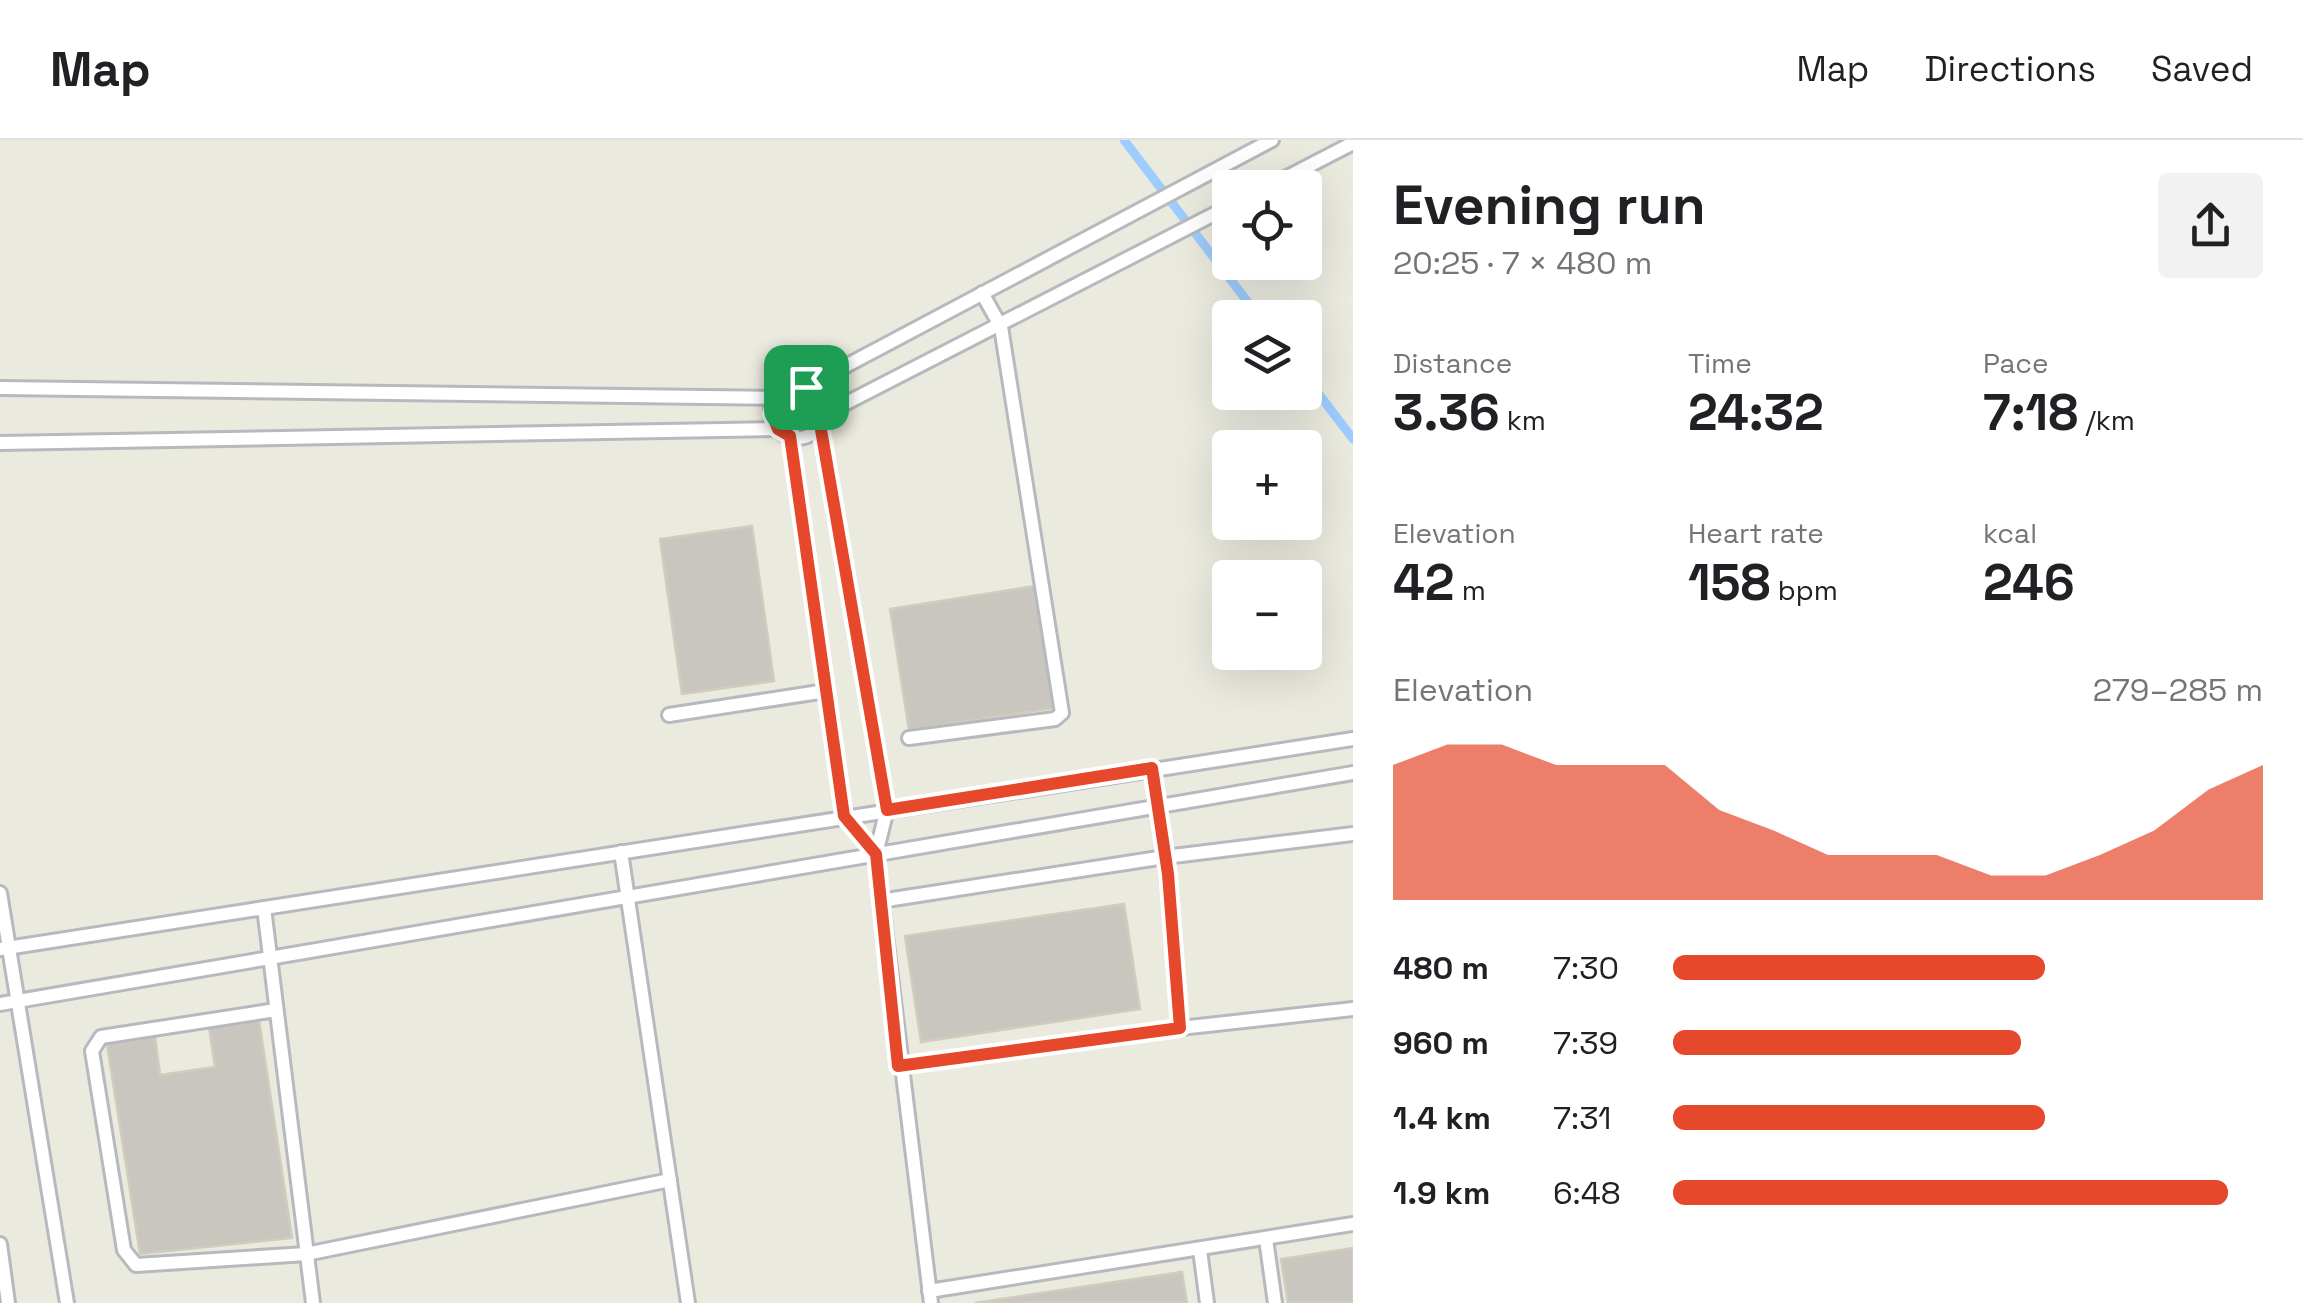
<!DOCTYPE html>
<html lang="en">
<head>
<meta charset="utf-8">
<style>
  body { margin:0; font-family:"Space Grotesk",sans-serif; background:#f2f2f2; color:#202124; height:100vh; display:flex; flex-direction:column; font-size:38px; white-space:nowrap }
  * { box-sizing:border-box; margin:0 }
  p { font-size:32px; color:#757577 }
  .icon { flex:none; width:55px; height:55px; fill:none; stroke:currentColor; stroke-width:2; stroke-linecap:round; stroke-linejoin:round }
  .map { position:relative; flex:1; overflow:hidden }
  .details { display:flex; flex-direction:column; background:#fff; width:950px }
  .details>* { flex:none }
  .controls { position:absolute; left:1212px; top:30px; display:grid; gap:20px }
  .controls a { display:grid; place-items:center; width:110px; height:110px; border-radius:10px; background:#fff; box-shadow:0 10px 40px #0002; font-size:50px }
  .pin { position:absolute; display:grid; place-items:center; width:85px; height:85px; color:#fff; margin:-42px; border-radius:20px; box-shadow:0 5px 15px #0006 }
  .round { display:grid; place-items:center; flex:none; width:105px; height:105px; border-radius:10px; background:#f2f2f2 }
  .headline { display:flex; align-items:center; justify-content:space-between; height:170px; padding:0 40px }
  h1 { font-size:55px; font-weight:600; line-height:75px }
  .stats { display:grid; grid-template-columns:repeat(3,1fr); gap:15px; height:170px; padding:10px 40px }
  .stats div { display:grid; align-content:center }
  .stats b { font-size:50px; font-weight:600 }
  .stats small { font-size:28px; font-weight:400 }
  .stats p { font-size:28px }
  .chart { height:280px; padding:20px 40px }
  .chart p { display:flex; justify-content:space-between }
  .chart svg { width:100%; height:180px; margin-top:10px; fill:#e6482b; opacity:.7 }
  ul { padding:0 40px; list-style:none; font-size:32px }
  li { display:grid; grid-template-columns:160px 120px 1fr; align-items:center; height:75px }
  li i { height:25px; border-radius:12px; background:#e6482b }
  header { display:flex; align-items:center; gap:60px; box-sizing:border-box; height:140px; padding:0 50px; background:#fff; border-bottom:2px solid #e0e0e0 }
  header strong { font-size:48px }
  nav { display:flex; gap:55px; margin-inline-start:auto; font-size:35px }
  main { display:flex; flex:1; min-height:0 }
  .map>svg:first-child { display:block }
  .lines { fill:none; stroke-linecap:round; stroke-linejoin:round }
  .stream { stroke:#9dccfe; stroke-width:9 }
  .building { fill:#c8c6bf; stroke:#d0ccbe; stroke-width:2.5 }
  .service-casing { stroke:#b7b9be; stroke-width:18 }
  .service { stroke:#fff; stroke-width:12 }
  .route-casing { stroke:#fff; stroke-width:20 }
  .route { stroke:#e6482b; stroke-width:12 }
</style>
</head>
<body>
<header>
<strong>Map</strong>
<nav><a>Map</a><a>Directions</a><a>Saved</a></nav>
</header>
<main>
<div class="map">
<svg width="1353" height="1163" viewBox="0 0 1353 1163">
  <rect width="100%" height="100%" fill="#ebeadf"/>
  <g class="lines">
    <g class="stream">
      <polyline points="1124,0 1260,178"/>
      <polyline points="1305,236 1353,299"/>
    </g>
  </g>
  <g class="building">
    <polygon points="752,386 774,541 682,554 660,399"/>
    <polygon points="1035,446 1054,568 909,590 890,469"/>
    <polygon points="1124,764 1140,869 921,902 905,796"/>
    <polygon points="259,880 292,1098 140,1114 107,904 155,897 160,935 215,927 209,887"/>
    <polygon points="1353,1108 1353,1163 1288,1163 1281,1119"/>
    <polygon points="1182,1132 1187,1163 975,1163"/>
  </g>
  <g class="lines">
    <g class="service-casing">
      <g id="service">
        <polyline points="1266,48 1353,3"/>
        <circle cx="797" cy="272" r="26"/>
        <polyline points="806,247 1272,0"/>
        <polyline points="0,248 775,258"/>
        <polyline points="823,275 1230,66"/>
        <polyline points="820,284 887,669 876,714 931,1163"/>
        <polyline points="790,296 844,676 876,714"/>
        <polyline points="0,303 778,289"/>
        <polyline points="669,575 826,551"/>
        <polyline points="909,598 1055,579 1062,573 1001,187 982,153"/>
        <polyline points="1152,628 1165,717 1353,694"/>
        <polyline points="621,712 688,1163"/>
        <polyline points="0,753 67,1163"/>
        <polyline points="880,761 1165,717 1167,734 1180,888 898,926"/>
        <polyline points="264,768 313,1163"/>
        <polyline points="0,809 1353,599"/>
        <polyline points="0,864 1353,633"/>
        <polyline points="276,870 101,897 92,911 124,1110 136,1125 306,1114 670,1040"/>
        <polyline points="1180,888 1353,869"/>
        <polyline points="1266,1099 1275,1163"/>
        <polyline points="0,1104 8,1163"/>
        <polyline points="1200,1110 1207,1163"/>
        <polyline points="929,1151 1353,1084"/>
      </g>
    </g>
    <use href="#service" class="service"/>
  </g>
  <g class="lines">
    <g class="route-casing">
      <polygon id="route" points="797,246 814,252 823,266 820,284 887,670 1152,628 1168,734 1180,888 898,926 876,714 844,676 790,296 778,289 772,274 780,252"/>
    </g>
    <use href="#route" class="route"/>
  </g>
</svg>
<div class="controls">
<a><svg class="icon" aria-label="locate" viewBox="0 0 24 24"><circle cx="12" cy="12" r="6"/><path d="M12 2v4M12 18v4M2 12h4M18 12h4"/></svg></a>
<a><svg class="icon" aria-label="layers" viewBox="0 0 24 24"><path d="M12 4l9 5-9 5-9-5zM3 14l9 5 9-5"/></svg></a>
<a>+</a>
<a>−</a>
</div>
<div class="pin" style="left:806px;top:247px;background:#1e9e55"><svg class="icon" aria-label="arrive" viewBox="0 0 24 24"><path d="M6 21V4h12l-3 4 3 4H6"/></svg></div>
</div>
<section class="details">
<div class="headline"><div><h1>Evening run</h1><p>20:25 · 7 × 480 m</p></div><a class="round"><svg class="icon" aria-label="share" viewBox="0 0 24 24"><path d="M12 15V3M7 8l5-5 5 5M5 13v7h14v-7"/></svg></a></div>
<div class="stats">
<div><p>Distance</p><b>3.36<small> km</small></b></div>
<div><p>Time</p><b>24:32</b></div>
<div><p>Pace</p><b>7:18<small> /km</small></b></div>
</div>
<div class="stats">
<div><p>Elevation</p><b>42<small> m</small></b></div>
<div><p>Heart rate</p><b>158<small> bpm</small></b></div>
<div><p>kcal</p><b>246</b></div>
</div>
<div class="chart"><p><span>Elevation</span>279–285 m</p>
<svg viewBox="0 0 160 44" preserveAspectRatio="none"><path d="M0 44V11L10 6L20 6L30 11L40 11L50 11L60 22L70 27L80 33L90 33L100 33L110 38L120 38L130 33L140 27L150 17L160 11V44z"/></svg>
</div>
<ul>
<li><b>480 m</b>7:30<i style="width:63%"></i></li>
<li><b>960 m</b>7:39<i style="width:59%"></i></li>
<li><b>1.4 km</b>7:31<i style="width:63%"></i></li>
<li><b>1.9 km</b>6:48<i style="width:94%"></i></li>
</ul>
</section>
</main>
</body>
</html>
